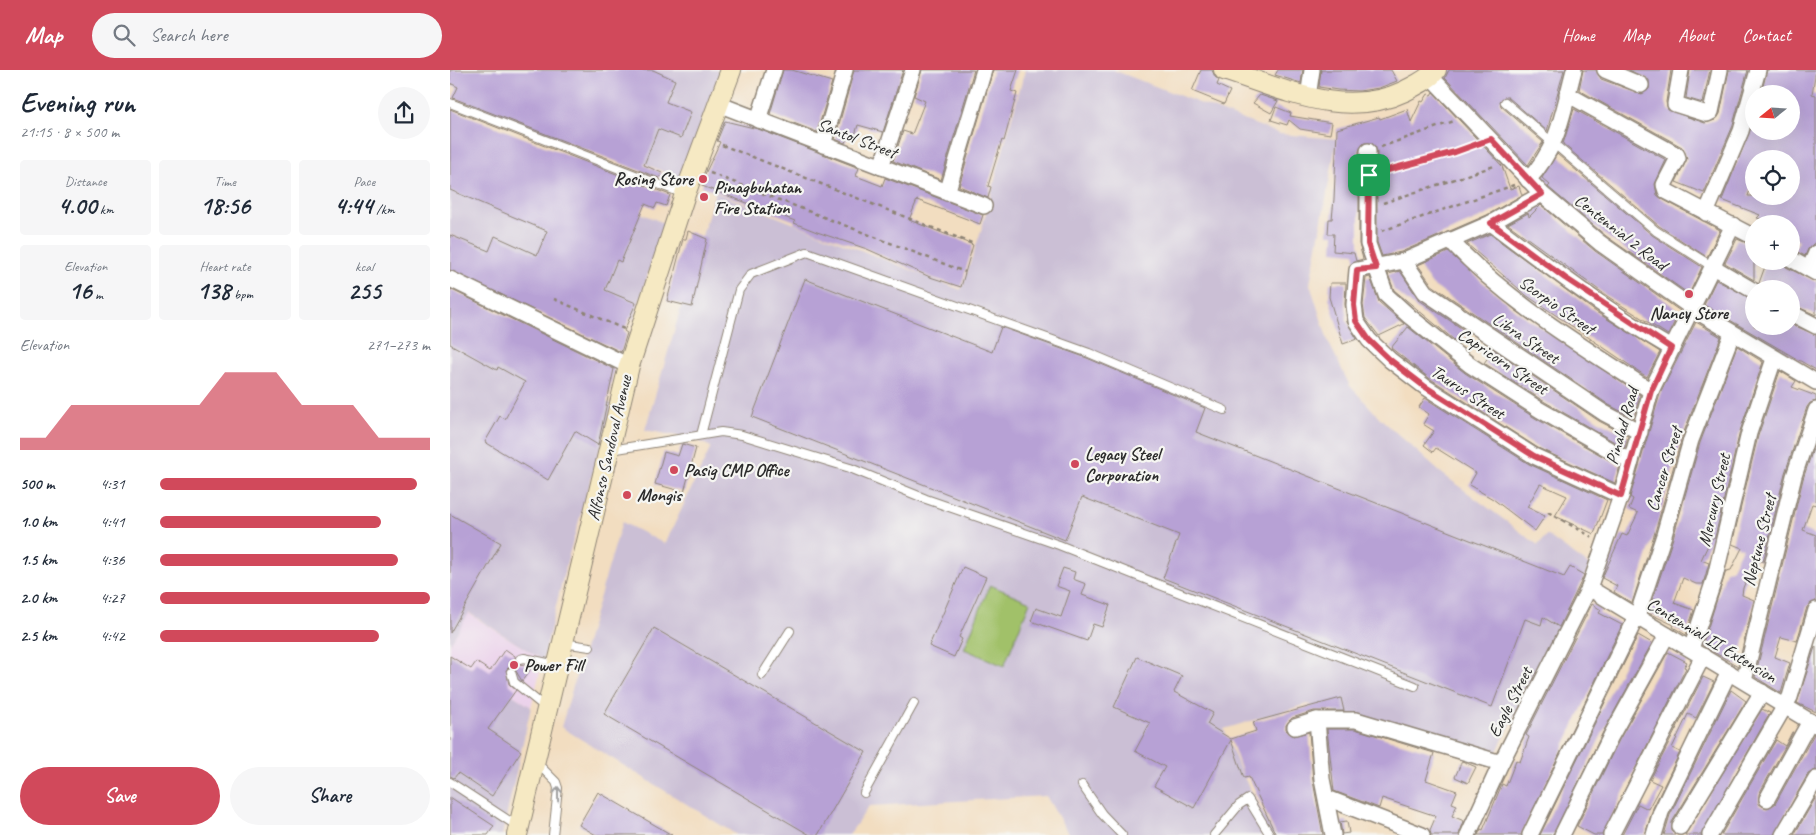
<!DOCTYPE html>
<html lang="en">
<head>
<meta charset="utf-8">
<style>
  body { margin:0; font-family:Caveat,sans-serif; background:#f6f6f7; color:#1f2937; height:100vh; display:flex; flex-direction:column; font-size:19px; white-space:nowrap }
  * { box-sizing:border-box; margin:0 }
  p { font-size:16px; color:#747a83 }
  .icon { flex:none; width:28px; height:28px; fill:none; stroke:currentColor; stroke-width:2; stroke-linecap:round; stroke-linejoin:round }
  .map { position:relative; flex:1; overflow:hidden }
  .drawer { display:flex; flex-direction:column; background:#fff; width:450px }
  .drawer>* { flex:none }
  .needle { width:32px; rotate:252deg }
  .buttons { position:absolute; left:1295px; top:15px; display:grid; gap:10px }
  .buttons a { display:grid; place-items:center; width:55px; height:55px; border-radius:50%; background:#fff; box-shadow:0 5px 20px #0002; font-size:25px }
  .pin { position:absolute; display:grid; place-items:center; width:42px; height:42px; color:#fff; margin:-21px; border-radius:10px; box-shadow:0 2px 8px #0006 }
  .round { display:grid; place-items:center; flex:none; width:52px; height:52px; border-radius:26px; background:#f6f6f7 }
  .overview { display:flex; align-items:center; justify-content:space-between; height:85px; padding:0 20px }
  h1 { font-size:28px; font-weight:800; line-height:38px }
  .figures { display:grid; grid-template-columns:repeat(3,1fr); gap:8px; height:85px; padding:5px 20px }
  .figures div { display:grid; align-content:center; border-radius:5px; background:#f6f6f7; text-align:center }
  .figures b { font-size:25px; font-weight:800 }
  .figures small { font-size:14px; font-weight:400 }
  .figures p { font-size:14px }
  .chart { height:140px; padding:10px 20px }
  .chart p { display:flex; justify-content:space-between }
  .chart svg { width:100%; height:90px; margin-top:5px; fill:#d1495b; opacity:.7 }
  .button { display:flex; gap:10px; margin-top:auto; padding:10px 20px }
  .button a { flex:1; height:58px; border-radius:30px; background:#d1495b; color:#fff; font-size:20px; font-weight:800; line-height:58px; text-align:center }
  .button a+a { background:#f6f6f7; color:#1f2937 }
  ul { padding:0 20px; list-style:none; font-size:16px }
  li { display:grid; grid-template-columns:80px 60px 1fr; align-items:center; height:38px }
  li i { height:12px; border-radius:6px; background:#d1495b }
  header { display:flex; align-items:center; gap:30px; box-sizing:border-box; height:70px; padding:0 25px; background:#d1495b; color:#fff }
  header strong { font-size:24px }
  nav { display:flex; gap:28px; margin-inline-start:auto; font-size:18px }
  .search { width:350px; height:45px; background:#f6f6f7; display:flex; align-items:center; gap:12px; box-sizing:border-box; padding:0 18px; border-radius:28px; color:#747a83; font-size:19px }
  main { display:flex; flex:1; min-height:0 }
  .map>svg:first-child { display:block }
  .built { fill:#ebd1eb }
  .industrial { fill:#cbbfd5 }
  .green { fill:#a1c169; stroke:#66764a }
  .building { fill:#b7a1d5; fill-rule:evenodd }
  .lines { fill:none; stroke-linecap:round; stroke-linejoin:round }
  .service-casing { stroke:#8e8476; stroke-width:10 }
  .minor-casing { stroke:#8e8476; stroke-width:18 }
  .secondary-casing { stroke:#8e8476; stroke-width:22 }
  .path { stroke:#8e8476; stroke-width:2.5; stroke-dasharray:4 4; stroke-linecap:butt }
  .service { stroke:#fff; stroke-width:8 }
  .minor { stroke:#fff; stroke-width:15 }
  .secondary { stroke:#f6e9c3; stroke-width:20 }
  .oneway { stroke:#a0a0a0 }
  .route-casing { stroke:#fff; stroke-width:10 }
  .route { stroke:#d1495b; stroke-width:6 }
  .poi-dot { fill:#d1495b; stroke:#f6f6f2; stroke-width:2 }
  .labels { text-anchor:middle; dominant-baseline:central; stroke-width:4.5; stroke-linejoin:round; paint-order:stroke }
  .street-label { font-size:18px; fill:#2b2b2b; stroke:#f6f6f2 }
  .poi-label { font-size:18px; font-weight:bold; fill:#2b2b2b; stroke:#f6f6f2; text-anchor:start }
</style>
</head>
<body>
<header>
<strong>Map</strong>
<div class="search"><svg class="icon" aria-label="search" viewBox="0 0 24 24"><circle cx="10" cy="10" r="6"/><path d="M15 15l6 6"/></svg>Search here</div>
<nav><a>Home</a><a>Map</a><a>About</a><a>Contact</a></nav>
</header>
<main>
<section class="drawer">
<div class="overview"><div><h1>Evening run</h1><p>21:15 · 8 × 500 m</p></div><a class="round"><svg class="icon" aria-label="share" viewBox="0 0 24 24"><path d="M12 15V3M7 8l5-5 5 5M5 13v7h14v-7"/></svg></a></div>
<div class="figures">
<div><p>Distance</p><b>4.00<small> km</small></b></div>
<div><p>Time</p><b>18:56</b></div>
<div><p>Pace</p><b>4:44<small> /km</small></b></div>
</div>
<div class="figures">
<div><p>Elevation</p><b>16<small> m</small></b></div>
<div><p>Heart rate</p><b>138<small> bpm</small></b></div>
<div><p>kcal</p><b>255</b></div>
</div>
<div class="chart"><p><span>Elevation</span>271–273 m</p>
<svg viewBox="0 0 160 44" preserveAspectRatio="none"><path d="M0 44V38L10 38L20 22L30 22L40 22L50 22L60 22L70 22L80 6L90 6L100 6L110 22L120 22L130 22L140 38L150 38L160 38V44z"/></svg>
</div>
<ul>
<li><b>500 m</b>4:31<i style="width:95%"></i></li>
<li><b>1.0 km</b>4:41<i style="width:82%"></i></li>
<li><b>1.5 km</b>4:36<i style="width:88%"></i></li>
<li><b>2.0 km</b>4:27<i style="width:100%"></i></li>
<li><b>2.5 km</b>4:42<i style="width:81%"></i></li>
</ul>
<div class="button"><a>Save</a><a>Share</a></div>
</section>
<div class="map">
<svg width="1366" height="765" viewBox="0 0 1366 765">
  <rect width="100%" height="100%" fill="#f6f6f2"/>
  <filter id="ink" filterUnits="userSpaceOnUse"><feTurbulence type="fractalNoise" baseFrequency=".02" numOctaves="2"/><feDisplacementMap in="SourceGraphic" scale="10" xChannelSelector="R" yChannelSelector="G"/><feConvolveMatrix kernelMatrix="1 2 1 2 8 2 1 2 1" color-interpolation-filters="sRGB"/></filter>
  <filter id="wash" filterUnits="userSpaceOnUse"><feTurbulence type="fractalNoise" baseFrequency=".0096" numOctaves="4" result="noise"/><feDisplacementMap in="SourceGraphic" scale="20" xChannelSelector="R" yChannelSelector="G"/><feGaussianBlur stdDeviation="1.12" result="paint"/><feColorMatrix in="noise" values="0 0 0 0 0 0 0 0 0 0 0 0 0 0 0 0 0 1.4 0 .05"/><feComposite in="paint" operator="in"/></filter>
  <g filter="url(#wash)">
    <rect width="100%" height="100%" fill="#f2ddc0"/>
    <polygon class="built" points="18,543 93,590 81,637 0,584 0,574"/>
    <g class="industrial">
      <polygon points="0,0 266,0 270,2 232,109 0,15"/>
      <polygon points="575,0 663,0 830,64 887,69 860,214 878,271 900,316 931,349 990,402 1088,475 1097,465 1140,496 1041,693 858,634 774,659 791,702 825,765 619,765 596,726 419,736 399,765 287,765 111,657 172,452 215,474 261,377 244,369 195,360 265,122 511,220 531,161"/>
      <polygon points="0,64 214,153 184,249 0,164"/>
      <polygon points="0,256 163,335 116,495 93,590 19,543 0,574"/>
      <polygon points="0,584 81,637 52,765 0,765"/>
    </g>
    <polygon class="green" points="540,515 580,532 554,596 514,579"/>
    <g id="blocks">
      <g class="building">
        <polygon points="0,0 203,0 225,10 216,32 241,42 231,68 208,59 194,95 212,103 209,108 3,28 8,17 0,13"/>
        <polygon points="333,0 342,0 382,12 367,62 320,44"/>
        <polygon points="404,0 453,0 433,62 408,55 405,65 399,63 395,73 385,69"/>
        <polygon points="472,0 524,0 491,110 443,91 453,61 462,64 475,31 464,26"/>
        <polygon points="543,0 568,0 561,21 567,23 554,71 552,70 538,116 541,117 538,128 509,116"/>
        <polygon points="751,0 762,0 765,7 769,10 767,15 780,21 774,34 742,21"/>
        <polygon points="828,0 853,0 851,13 825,5"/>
        <polygon points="871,0 941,0 947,11 929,18 909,21 888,20 869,17"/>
        <polygon points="999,0 1114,0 1097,61 1058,27 1054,27 1050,31 1051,36 1093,72 1078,95 995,8"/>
        <polygon points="1133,0 1146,0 1151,9 1192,24 1199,19 1199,10 1179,0 1221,0 1216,32 1218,40 1255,53 1265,50 1270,44 1279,0 1298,0 1282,58 1254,123 1226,112 1237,89 1232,77 1129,20"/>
        <polygon points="1240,0 1260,0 1253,33 1236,28"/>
        <path d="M 1317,0 L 1366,0 L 1362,24 L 1366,25 L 1366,171 L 1358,179 L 1355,186 L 1344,180 L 1349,170 L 1341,167 L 1341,154 L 1328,154 L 1307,148 L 1310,145 L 1272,130 L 1304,50 L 1304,61 L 1341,61 L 1341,24 L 1311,24 ZM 1304,89 L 1341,89 L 1341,126 L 1298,126 L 1304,107 Z"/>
        <polygon points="983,22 1052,96 1060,119 1069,116 1072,125 1037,145 951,182 932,186 927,172 927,81 922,73 914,73 909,81 909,174 913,189 906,191 904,183 883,181 884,164 878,164 879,149 882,149 884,129 887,59 929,47 930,49 957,39 961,52 971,31 973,32 978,24 981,25"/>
        <polygon points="810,25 828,31 821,43 803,33"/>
        <polygon points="826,37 841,43 840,46 882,53 880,64 850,59 839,50 837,55 821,50"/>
        <polygon points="0,39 220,125 216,136 207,133 205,138 195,134 171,192 167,190 155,220 186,233 174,261 177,263 171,282 0,200 0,165 39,181 45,166 87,185 97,161 0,120"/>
        <polygon points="1124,39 1216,90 1205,114 1207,125 1212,129 1270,160 1257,187 1209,156 1113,74"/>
        <polygon points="275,51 308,59 409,98 406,106 432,116 435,108 533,145 530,154 467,130 459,150 523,175 511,217 480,207 417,179 367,162 344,153 345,151 252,116 255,104 270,72 267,71"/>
        <polygon points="1107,84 1202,165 1252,197 1239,224 1156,166 1098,117 1100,115 1092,108"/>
        <polygon points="1091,135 1145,181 1230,241 1218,265 1157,226 1058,154 1078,143 1079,147"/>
        <polygon points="238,161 257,169 242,237 217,231 233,169 236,169"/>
        <polygon points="1040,164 1146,242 1210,282 1197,307 1076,225 1017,174"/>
        <polygon points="1287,169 1304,176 1304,210 1275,193"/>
        <polygon points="998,182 1065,240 1190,325 1184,348 1159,335 982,215 968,195"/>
        <polygon points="1317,191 1332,191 1336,197 1366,212 1366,245 1341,234 1341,219 1313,219 1309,213"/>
        <polygon points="950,201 969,230 1017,262 1009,274 944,220 938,204"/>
        <polygon points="920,207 929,232 954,254 929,266 915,248 913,235 916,208"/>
        <polygon points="355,209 542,282 551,257 637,288 755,338 746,362 1114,507 1120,497 1134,505 1130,514 1109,557 1093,547 1091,555 1075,549 1042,637 713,508 729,465 632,427 615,470 302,347"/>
        <polygon points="1266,210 1304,230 1304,256 1341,256 1341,254 1366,265 1366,300 1254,235"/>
        <polygon points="880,213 896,213 895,234 897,252 907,269 893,274 879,227"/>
        <polygon points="0,219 164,299 148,375 125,361 98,410 35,372 50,346 55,349 75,312 48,297 47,300 0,274"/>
        <polygon points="1246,252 1271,267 1232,367 1205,462 1182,533 1164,522 1167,516 1152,508 1172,464 1177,466 1188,443 1179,439 1183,429 1180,427 1210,324"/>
        <polygon points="958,257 1015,303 1085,348 1170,396 1165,413 1088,378 979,308 941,278"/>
        <polygon points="1287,276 1313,292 1290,361 1265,467 1261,469 1251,490 1259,493 1253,514 1246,514 1233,508 1224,533 1244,540 1236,565 1223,557 1224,555 1198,543 1223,468 1250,373"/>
        <polygon points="1040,277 1149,351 1178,366 1175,378 1095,332 1034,293 1041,283 1037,281"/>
        <polygon points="1330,301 1346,311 1342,317 1366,326 1366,331 1360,333 1357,337 1335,403 1313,492 1305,488 1293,518 1292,525 1304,530 1288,596 1253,576 1253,573 1276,501 1281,500 1292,478 1282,474 1308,366"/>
        <polygon points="975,328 1079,394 1157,430 1144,464 1105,446 1117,426 1090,414 1077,437 1095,446 1085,461 1043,429 1019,415 1026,403 986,378 983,382 974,375 984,361 973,354 979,344 969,337"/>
        <polygon points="1366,370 1366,435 1362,434 1353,460 1366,465 1366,531 1357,537 1347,571 1331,567 1325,587 1340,593 1331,623 1305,607 1353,409"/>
        <polygon points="232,374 246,378 234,422 205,414 214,382 228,386"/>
        <polygon points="0,444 51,473 0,563"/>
        <polygon points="513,497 536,507 509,567 512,569 504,587 479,576"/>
        <polygon points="613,498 625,502 623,509 636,514 632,525 660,535 652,557 643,554 637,571 581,551 586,538 611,547 620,521 606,516"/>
        <polygon points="1142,534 1151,540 1149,543 1172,555 1071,765 1028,765 1031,759 1033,760 1052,714 1056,716 1066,690 1070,692 1079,667 1076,665"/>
        <polygon points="204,558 416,682 368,765 360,765 154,644"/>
        <polygon points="1188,565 1202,573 1153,662 1103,765 1090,765"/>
        <polygon points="1365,577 1366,577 1366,642 1347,633"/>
        <polygon points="55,579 65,586 66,593 82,597 72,611 64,598 59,597 56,600 59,614 66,620 38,659 71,681 42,726 8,703 4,708 0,706 0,586 21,599 26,592 40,601"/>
        <polygon points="1218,582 1237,592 1234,597 1236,598 1152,765 1144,765 1127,756 1169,670"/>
        <polygon points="687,587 732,606 724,622 763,643 757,654 781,669 806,661 803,652 891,628 894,641 864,641 842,648 836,655 836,660 843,666 859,662 863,711 873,765 826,765 799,707 794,708 781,670 744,738 704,716 715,697 685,681 700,653 664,637"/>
        <polygon points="1253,607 1264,612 1246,648 1238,644 1222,678 1230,682 1203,738 1195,765 1172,765 1188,734 1198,739 1211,715 1200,710"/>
        <polygon points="1281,620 1296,631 1222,752 1222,761 1225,765 1214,765 1220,745"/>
        <polygon points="1312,639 1320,643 1251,765 1235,765"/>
        <polygon points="877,659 905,659 984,683 976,710 1007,721 1002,733 1007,735 1002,746 1014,751 1009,765 981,765 980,760 986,746 932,728 929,738 884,721"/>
        <polygon points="1342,662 1343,662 1309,724 1309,734 1317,738 1325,734 1364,664 1366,664 1366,700 1358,704 1324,765 1271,765 1326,670 1335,676"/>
        <polygon points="1012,691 1026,697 1018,713 1005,707"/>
        <polygon points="148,722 222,765 146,765 129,755"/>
        <polygon points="0,727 44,756 38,765 0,765"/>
        <polygon points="1366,727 1366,765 1344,765"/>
        <polygon points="897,751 899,763 892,764 890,752"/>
      </g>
    </g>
  </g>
  <g filter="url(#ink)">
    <use href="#blocks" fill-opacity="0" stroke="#8e8476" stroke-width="1"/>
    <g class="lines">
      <g class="service-casing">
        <g id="service">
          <polyline points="1055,32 1206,161 1263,197"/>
          <polyline points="0,33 234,124"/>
          <polyline points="251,365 289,220 301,204 357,182 639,283 774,340"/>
          <polyline points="161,380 271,362 292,365 400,398 476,429 609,475 965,616"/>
          <polyline points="113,573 140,577"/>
          <polyline points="70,589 74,588 107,595"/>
          <polyline points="61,602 64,612 96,638"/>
          <polyline points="312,605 340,561"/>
          <polyline points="87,693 106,712 108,718 103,765"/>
          <polyline points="0,712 67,756"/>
          <polyline points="632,715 652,744 672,765"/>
          <polyline points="414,723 464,633"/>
          <polyline points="764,765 789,735 798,729 820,765"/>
        </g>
      </g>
      <g class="minor-casing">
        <g id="minor">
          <polyline points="1155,0 1191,15"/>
          <polyline points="1231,0 1225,34 1257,44 1261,42 1270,0"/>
          <polyline points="981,7 1092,124 1150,173 1248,242 1366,312"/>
          <polyline points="1117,24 1227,85 1228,88 1214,115 1216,121 1304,167"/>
          <polyline points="858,27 862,0"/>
          <polyline points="268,34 534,136"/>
          <polyline points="308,50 324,0"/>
          <polyline points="373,75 395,0"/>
          <polyline points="918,81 918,174 936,225 959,246 1020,295 1090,340 1181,392"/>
          <polyline points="431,97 463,0"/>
          <path d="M 1078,110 C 1110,75 1112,44 1124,0"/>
          <polyline points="497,123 534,0"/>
          <polyline points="1092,124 1041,153 954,191 907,200 904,235 906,251 919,270 940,290 974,316 1084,386 1171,426"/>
          <polyline points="1256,143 1291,61 1308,0"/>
          <path d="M 1041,153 C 1099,197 1158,242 1221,278"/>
          <path d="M 1000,170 C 1057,232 1131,275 1201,321"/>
          <polyline points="1341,189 1366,203"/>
          <polyline points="954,191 975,222 1154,343 1190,362"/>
          <polyline points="1263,197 1304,221"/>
          <polyline points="1359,199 1366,183"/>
          <polyline points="0,209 179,296"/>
          <polyline points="1341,243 1366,256"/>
          <polyline points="1139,518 1366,655"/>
          <polyline points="1241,579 1265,507 1299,363 1324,289"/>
          <polyline points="1294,611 1344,406 1366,340"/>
          <polyline points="867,650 872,709 883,765"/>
          <polyline points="845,657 867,650 906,650 1051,693"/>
          <polyline points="877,728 972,765"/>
          <polyline points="1317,729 1360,651"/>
          <polyline points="1230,757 1312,622"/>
          <polyline points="1018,765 1051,693 1139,518 1171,426 1201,321 1283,155"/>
          <polyline points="1080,765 1187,546 1214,465 1241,370 1282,264"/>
          <polyline points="1112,765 1161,666 1217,565"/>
          <polyline points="1161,765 1253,586"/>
          <polyline points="1204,765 1211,742 1279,602"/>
          <polyline points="1260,765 1340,627 1366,540"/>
          <polyline points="1333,765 1366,709"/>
        </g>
      </g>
      <g class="secondary-casing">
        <g id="secondary">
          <path d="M 774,0 C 833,19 894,50 955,21 C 966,15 978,10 986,0"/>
          <polyline points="67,765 179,296 235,124 281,0"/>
        </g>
      </g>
      <g class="path">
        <polyline points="272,75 524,174"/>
        <polyline points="931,77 1004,51"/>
        <polyline points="933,101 1026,74"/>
        <polyline points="260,103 515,202"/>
        <polyline points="933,133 1044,96"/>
        <polyline points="932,161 1064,115"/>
        <polyline points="104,229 174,259"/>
        <polyline points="1098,442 1142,467"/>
      </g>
      <use href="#service" class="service"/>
      <use href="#minor" class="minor"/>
      <use href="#secondary" class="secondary"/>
    </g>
    <defs><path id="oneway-shaft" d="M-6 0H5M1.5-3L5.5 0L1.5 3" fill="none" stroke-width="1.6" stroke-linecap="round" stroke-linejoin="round" transform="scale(1.25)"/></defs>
    <use class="oneway" href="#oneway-shaft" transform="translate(108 724) rotate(-91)"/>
  </g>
  <g class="lines" filter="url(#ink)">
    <g class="route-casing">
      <polygon id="route" points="1041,69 1092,124 1041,153 1115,208 1221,278 1201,321 1171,426 1084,386 974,316 940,290 919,270 906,251 904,235 907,200 926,198 918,174 919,105 1005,82"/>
    </g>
    <use href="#route" class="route"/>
  </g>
  <g class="poi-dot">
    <circle cx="253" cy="109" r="5"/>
    <circle cx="254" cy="127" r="5"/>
    <circle cx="1239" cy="224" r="5"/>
    <circle cx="625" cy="394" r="5"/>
    <circle cx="224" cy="400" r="5"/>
    <circle cx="177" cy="425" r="5"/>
    <circle cx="64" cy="595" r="5"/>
  </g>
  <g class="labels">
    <g class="street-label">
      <text transform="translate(407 68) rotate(21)">Santol Street</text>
      <text transform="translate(1171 162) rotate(38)">Centennial 2 Road</text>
      <text transform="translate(1107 235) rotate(35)">Scorpio Street</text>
      <text transform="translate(1076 268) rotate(34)">Libra Street</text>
      <text transform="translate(1053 291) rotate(34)">Capricorn Street</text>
      <text transform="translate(1018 322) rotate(33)">Taurus Street</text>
      <text transform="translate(1172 356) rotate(-74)">Pinalad Road</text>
      <text transform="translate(159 378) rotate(-77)">Alfonso Sandoval Avenue</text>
      <text transform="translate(1214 399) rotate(-73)">Cancer Street</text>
      <text transform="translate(1264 430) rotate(-77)">Mercury Street</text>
      <text transform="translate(1309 470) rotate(-76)">Neptune Street</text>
      <text transform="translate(1262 570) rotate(31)">Centennial II Extension</text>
      <text transform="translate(1060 632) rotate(-63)">Eagle Street</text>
    </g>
    <g class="poi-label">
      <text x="243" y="109" text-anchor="end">Rosing Store</text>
      <text x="264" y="117">Pinagbuhatan<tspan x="264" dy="21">Fire Station</tspan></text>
      <text x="1239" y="243" text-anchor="middle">Nancy Store</text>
      <text x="635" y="384">Legacy Steel<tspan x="635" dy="21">Corporation</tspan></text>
      <text x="234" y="400">Pasig CMP Office</text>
      <text x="187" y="425">Mongis</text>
      <text x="74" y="595">Power Fill</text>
    </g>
  </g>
</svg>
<div class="buttons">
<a><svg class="needle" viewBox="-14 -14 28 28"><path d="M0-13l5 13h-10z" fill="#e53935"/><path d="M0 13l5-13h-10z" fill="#747a83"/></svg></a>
<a><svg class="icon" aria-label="locate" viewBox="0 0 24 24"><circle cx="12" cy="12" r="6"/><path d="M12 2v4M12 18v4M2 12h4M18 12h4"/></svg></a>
<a>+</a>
<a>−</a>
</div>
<div class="pin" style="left:919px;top:105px;background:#1e9e55"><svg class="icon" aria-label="arrive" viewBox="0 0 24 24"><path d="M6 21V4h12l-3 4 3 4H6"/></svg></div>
</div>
</main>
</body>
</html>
